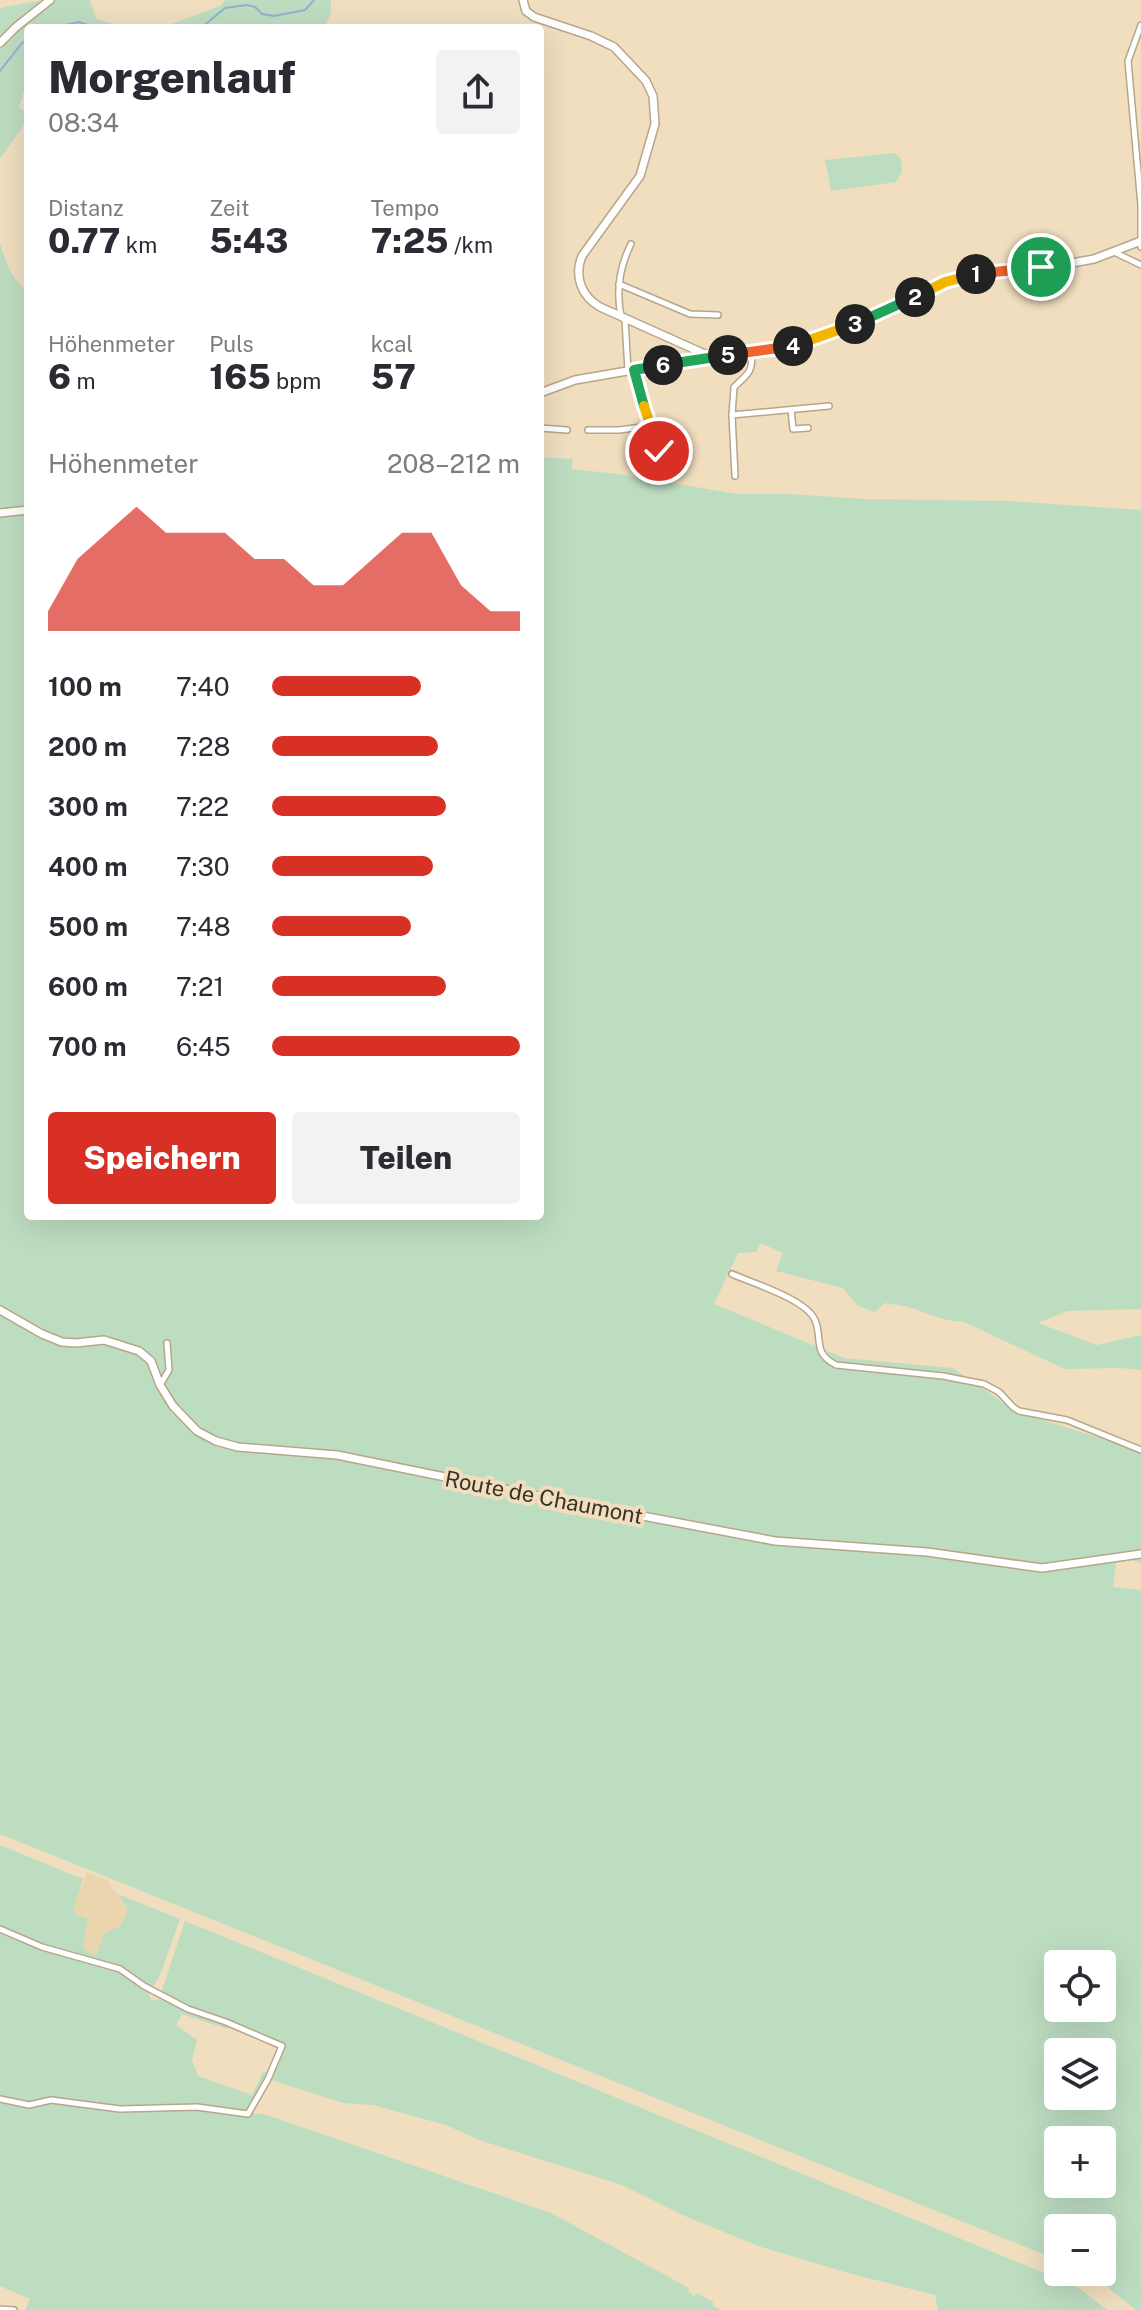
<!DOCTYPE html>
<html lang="de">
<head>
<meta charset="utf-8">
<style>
  body { margin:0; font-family:"Public Sans",sans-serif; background:#f2f2f3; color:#2b2b33; height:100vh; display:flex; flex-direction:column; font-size:30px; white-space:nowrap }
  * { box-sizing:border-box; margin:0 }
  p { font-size:26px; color:#7c7c81 }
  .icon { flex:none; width:44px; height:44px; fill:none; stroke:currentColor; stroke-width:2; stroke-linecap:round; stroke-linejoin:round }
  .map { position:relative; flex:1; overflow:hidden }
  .sheet { position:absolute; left:24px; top:24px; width:520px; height:1196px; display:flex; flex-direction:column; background:#fff; border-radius:8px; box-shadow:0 8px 32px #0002 }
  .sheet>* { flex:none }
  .fabs { position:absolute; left:1044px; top:1950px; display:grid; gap:16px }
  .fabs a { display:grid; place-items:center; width:72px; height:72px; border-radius:8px; background:#fff; box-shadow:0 8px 32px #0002; font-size:40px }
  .pin { position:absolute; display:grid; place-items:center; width:68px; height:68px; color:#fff; margin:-34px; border:4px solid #fff; border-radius:50%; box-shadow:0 2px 8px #0007 }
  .km { position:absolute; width:40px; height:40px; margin:-20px; border-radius:50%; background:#222; color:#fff; font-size:22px; line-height:40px; text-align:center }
  .round { display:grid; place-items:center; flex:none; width:84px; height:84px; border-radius:8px; background:#f2f2f3 }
  .headline { display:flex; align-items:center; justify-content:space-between; height:136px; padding:0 24px }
  h1 { font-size:44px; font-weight:800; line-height:60px }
  .metrics { display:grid; grid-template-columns:repeat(3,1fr); gap:12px; height:136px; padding:8px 24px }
  .metrics div { display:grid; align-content:center }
  .metrics b { font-size:34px; font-weight:800 }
  .metrics small { font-size:22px; font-weight:400 }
  .metrics p { font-size:22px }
  .chart { height:224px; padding:16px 24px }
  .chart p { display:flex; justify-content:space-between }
  .chart svg { width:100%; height:144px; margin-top:8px; fill:#d93025; opacity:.7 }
  .primary-button { display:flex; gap:16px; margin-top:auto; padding:16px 24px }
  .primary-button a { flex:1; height:92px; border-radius:8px; background:#d93025; color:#fff; font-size:32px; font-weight:800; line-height:92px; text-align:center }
  .primary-button a+a { background:#f2f2f3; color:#2b2b33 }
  ul { padding:0 24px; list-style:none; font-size:26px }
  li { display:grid; grid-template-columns:128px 96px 1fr; align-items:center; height:60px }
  li i { height:20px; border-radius:10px; background:#d93025 }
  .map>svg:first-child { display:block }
  .built { fill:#ead5af }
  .green { fill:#bdddc1; fill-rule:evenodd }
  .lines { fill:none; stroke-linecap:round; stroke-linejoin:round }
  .stream { stroke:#93b2ce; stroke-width:2 }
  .street-casing { stroke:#b7a689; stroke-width:8 }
  .secondary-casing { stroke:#b7a689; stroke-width:10 }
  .street { stroke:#fff; stroke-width:5 }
  .secondary { stroke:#fff; stroke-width:7 }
  .split-1-casing { stroke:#fff; stroke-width:16 }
  .split-2-casing { stroke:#fff; stroke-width:16 }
  .split-3-casing { stroke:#fff; stroke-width:16 }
  .split-4-casing { stroke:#fff; stroke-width:16 }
  .split-5-casing { stroke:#fff; stroke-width:16 }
  .split-6-casing { stroke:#fff; stroke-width:16 }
  .split-7-casing { stroke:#fff; stroke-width:16 }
  .split-8-casing { stroke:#fff; stroke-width:16 }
  .split-1 { stroke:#f0652b; stroke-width:10 }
  .split-2 { stroke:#f5b400; stroke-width:10 }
  .split-3 { stroke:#22a559; stroke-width:10 }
  .split-4 { stroke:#f5b400; stroke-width:10 }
  .split-5 { stroke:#f0652b; stroke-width:10 }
  .split-6 { stroke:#22a559; stroke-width:10 }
  .split-7 { stroke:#22a559; stroke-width:10 }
  .split-8 { stroke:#f5b400; stroke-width:10 }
  .labels { text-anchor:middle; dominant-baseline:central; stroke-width:8; stroke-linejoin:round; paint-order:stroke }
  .street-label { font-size:22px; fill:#393226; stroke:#f0debf }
</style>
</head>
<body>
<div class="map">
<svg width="1141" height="2310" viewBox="0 0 1141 2310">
  <rect width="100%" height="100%" fill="#f0debf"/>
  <polygon class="built" points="87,1872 107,1880 128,1909 121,1926 97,1956 83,1948 84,1939 74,1907"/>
  <g class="green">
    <polygon points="42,0 90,0 96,19 131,28 28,28 28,79 19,107 24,111 25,120 20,131 0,158 0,8"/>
    <polygon points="225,0 331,0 331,13 324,28 161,28 220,6"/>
    <polygon points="895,153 901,159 902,172 896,182 831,191 825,160"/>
    <path d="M 0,243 C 6,262 11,280 28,291 L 28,1216 L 540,1216 L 540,457 L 573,459 L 571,469 L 618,474 L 737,494 L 789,494 L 865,499 L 1009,501 L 1141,510 L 1141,1309 L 1067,1311 L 1038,1323 L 1097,1345 L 1141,1335 L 1141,1370 L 1120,1368 L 1065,1369 L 964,1322 C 946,1321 935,1317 918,1310 C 908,1306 896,1305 885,1303 L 875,1312 L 858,1306 L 843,1288 L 776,1271 L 783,1253 L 760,1243 L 756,1252 L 738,1253 L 714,1304 L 844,1358 L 953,1368 L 1017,1412 L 1141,1451 L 1141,1563 L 1131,1560 L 1116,1563 L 1113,1587 L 1141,1590 L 1141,2310 L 1136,2310 L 1088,2272 L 1102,2272 L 1102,2228 L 1058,2228 L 1058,2260 L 0,1834 ZM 1058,1964 L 1102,1964 L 1102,2008 L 1058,2008 ZM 1058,2052 L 1102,2052 L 1102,2096 L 1058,2096 ZM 1058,2140 L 1102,2140 L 1102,2184 L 1058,2184 Z"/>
    <path d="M 0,1845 L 83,1879 L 74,1907 L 75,1914 L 88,1919 L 83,1948 L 96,1956 L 104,1934 L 121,1926 L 128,1909 L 118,1894 L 180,1919 L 160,1975 L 149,1994 L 152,2001 L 159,1999 L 185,1921 L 1076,2286 L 1107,2310 L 938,2310 L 935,2295 L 848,2273 L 761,2247 L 687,2217 L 622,2185 L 479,2140 L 446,2125 L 373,2105 L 343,2103 L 268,2079 L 251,2113 L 264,2114 L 551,2213 L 689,2288 L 688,2292 L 694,2296 L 697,2293 L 713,2302 L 713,2306 L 720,2310 L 25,2310 L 30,2299 L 0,2286 ZM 182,2014 L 227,2029 L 232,2022 L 285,2045 L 273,2071 L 263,2072 L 252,2095 L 198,2076 L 192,2060 L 197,2040 L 176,2025 Z"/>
  </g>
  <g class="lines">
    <g class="stream">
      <polyline points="52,28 79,22 97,28"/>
      <polyline points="201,28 225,8 247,5 255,7 262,14 274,16 305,10 314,0"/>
      <polyline points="0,71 22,43 28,40"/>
    </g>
    <g class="street-casing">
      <g id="street">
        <polyline points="1141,25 1128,61 1141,205 1141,247"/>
        <polyline points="1114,252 1141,265"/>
        <polyline points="619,284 690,314 718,315"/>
        <path d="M 621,316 C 616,291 620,266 631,244"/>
        <polyline points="625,319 628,371"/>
        <polyline points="634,370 662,461 670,474"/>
        <polyline points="791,410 793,429 808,428"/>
        <polyline points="732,415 829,406"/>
        <polyline points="540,428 567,430"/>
        <polyline points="588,430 619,430 650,426"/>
        <path d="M 735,476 L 732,415 L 734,387 C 747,375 754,371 751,353"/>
        <path d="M 732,1274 C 752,1283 806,1299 815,1320 C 823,1339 812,1353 836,1365 L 943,1376 L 984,1384 L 999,1392 L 1013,1407 L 1019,1411 L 1067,1420 L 1141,1450"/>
        <polyline points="160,1385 169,1370 167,1343"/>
        <polyline points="0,1929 42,1947 120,1969 144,1986 188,2009 226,2022 282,2046 268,2079 248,2114 197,2107 120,2109 51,2100 29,2105 0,2099"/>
        <polyline points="0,2309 14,2310"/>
      </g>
    </g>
    <g class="secondary-casing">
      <g id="secondary">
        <path d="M 523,0 L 526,11 L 534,17 L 591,36 L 614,47 L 646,81 L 653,96 L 655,124 L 640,176 L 582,256 C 574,276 581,296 600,307 L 707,355"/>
        <polyline points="0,43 16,27 50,0"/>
        <polyline points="540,393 575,380 691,360 790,347 870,318 960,277 991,271 1061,265 1094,259 1141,241"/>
        <polyline points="0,513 28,510"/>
        <polyline points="0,1310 42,1334 62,1342 76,1343 104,1340 139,1351 151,1361 160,1385 173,1406 197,1431 216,1441 238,1447 337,1455 558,1500 775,1541 927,1552 1042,1568 1141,1554"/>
      </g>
    </g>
    <use href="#street" class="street"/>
    <use href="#secondary" class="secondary"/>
  </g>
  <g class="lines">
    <g class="split-1-casing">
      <polyline id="split-1" points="976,274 1041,267"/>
    </g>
    <g class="split-2-casing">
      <polyline id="split-2" points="915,297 945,282 976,274"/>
    </g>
    <g class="split-3-casing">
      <polyline id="split-3" points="855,324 915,297"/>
    </g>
    <g class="split-4-casing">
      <polyline id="split-4" points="793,346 855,324"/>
    </g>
    <g class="split-5-casing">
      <polyline id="split-5" points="728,355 793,346"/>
    </g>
    <g class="split-6-casing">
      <polyline id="split-6" points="663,365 728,355"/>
    </g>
    <g class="split-7-casing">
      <polyline id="split-7" points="644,406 634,370 663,365"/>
    </g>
    <g class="split-8-casing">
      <polyline id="split-8" points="644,406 659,451"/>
    </g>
    <use href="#split-1" class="split-1"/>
    <use href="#split-2" class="split-2"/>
    <use href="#split-3" class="split-3"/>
    <use href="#split-4" class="split-4"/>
    <use href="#split-5" class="split-5"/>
    <use href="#split-6" class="split-6"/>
    <use href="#split-7" class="split-7"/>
    <use href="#split-8" class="split-8"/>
  </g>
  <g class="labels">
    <g class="street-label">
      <text transform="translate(544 1497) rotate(11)">Route de Chaumont</text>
    </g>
  </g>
</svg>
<div class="fabs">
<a><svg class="icon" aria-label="locate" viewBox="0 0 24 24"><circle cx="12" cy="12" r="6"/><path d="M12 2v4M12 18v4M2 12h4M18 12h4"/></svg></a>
<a><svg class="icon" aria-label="layers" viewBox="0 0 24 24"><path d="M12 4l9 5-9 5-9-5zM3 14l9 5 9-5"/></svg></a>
<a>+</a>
<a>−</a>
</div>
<div class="pin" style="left:1041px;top:267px;background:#1e9e55"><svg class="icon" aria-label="arrive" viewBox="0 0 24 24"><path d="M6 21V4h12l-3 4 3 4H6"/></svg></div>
<div class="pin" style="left:659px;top:451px;background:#d93025"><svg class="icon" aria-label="check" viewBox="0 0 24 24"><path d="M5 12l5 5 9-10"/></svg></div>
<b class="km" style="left:976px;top:274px">1</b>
<b class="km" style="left:915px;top:297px">2</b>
<b class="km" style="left:855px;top:324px">3</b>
<b class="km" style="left:793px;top:346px">4</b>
<b class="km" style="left:728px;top:355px">5</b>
<b class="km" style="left:663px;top:365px">6</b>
<section class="sheet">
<div class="headline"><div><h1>Morgenlauf</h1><p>08:34</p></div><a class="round"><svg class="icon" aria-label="share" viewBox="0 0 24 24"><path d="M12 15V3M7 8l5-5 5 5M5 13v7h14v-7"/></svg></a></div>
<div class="metrics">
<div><p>Distanz</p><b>0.77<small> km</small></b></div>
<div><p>Zeit</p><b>5:43</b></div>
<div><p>Tempo</p><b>7:25<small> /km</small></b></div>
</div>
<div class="metrics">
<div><p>Höhenmeter</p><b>6<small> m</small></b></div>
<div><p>Puls</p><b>165<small> bpm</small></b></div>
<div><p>kcal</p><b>57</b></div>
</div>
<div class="chart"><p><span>Höhenmeter</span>208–212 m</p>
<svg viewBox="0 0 160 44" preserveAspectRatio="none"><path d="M0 44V38L10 22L20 14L30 6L40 14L50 14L60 14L70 22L80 22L90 30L100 30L110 22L120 14L130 14L140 30L150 38L160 38V44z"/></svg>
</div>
<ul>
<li><b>100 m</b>7:40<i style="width:60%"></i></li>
<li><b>200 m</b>7:28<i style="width:67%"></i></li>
<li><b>300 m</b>7:22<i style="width:70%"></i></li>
<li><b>400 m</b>7:30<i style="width:65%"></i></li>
<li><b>500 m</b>7:48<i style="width:56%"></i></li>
<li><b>600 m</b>7:21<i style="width:70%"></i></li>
<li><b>700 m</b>6:45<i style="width:100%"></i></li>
</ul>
<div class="primary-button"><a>Speichern</a><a>Teilen</a></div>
</section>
</div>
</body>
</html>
